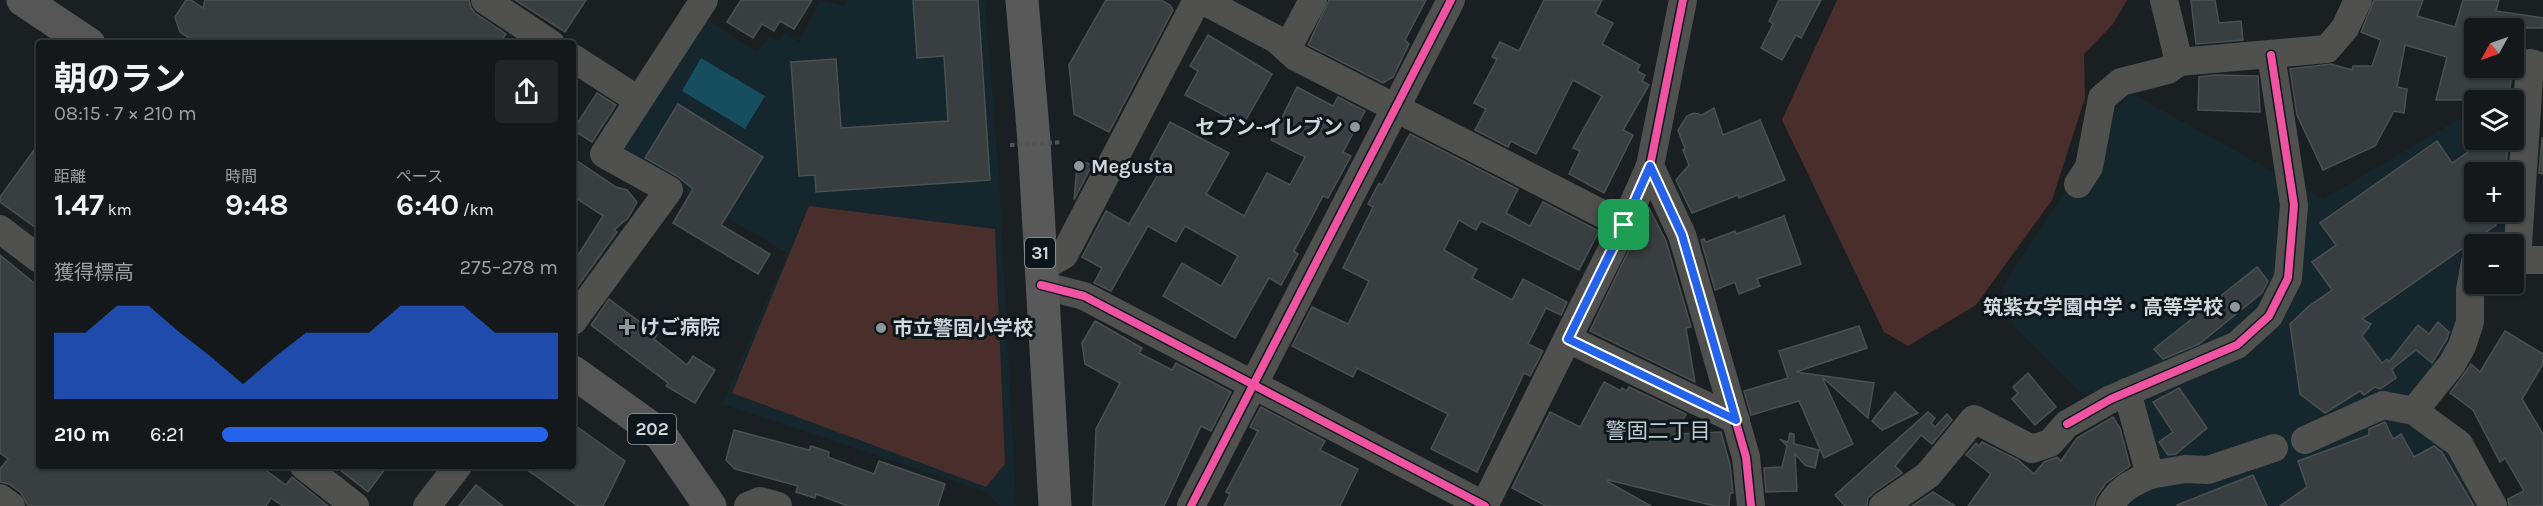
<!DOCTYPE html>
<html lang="ja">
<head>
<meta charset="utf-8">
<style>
  body { margin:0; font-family:Karla,"Noto Sans JP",sans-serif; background:#212527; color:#f1f3f6; height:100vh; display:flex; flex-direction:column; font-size:22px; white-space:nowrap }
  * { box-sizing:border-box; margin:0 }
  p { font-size:20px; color:#9da0a2 }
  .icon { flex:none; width:33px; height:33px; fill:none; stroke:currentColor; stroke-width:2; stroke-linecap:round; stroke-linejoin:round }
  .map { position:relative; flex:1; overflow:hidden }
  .sheet { position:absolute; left:36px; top:40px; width:540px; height:429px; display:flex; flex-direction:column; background:#14181a; border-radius:6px; box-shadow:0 2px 4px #0004,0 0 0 2px #333739 }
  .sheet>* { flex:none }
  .needle { width:39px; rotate:230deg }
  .controls { position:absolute; left:2464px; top:18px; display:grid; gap:12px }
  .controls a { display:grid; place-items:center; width:60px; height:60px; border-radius:6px; background:#14181a; box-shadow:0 2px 4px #0004,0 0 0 2px #333739; font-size:30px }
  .pin { position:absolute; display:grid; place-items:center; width:51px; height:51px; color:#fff; margin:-26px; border-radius:12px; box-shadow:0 3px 9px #0006 }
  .round { display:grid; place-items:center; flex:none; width:63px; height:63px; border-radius:6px; background:#212527 }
  .head { display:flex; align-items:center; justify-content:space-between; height:102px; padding:0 18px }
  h1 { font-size:33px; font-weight:700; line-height:45px }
  .stats { display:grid; grid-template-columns:repeat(3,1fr); gap:9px; height:102px; padding:6px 18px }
  .stats div { display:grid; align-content:center }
  .stats b { font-size:30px; font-weight:700 }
  .stats small { font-size:16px; font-weight:400 }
  .stats p { font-size:16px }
  .chart { height:168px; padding:12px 18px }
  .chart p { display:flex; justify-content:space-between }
  .chart svg { width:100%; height:108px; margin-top:6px; fill:#2563eb; opacity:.7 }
  ul { padding:0 18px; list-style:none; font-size:20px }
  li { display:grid; grid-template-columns:96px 72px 1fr; align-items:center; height:45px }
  li i { height:15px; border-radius:8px; background:#2563eb }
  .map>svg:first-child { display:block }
  .built { fill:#15262c }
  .green { fill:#4a2e2c }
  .water { fill:#174e5f }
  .building { fill:#393e40; stroke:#4b5052; stroke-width:1.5 }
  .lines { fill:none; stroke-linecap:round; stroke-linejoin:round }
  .minor { stroke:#50504f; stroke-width:28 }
  .major { stroke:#5a5959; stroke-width:33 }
  .highway { stroke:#565656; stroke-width:33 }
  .path-bridge { stroke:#535455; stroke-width:4; stroke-dasharray:4.5 3; stroke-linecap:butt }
  .cycleway-casing { stroke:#0d171b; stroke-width:11 }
  .cycleway { stroke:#f153a3; stroke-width:8 }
  .route-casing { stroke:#fff; stroke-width:12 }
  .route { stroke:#2563eb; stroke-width:8 }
  .poi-dot { fill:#90979a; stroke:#0d171b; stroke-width:2 }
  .labels { text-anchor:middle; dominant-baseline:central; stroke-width:6; stroke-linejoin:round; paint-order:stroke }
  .shield { fill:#0d171b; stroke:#969da1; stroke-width:1.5 }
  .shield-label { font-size:18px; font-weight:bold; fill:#d0d7da }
  .poi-label { font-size:20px; font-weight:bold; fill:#d0d7da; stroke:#0d171b; text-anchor:start }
  .neighbourhood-label { font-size:21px; fill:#becdd2; stroke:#0d171b }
</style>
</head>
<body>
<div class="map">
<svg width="2543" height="506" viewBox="0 0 2543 506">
  <rect width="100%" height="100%" fill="#1a2022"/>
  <g class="built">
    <polygon points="821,0 844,6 849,0 985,0 999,179 1016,506 1000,506 986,492 722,404 787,253 620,154 706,19 757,52 769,37 778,41 785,33 799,42"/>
    <polygon points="2129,92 2323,199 2461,118 2475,135 2475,140 2479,140 2507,172 2475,172 2475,212 2509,212 2509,244 2475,244 2475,256 2459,343 2413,402 2444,438 2482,506 2120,506 2160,482 2130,383 2083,395 2013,326 2002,288"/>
  </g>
  <g class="green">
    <polygon points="1837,0 2127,0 2113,24 2084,54 2085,98 2052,200 1976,305 1908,346 1884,332 1782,120"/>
    <polygon points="809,206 995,229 1005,464 986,487 732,393"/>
  </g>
  <polygon class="water" points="701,58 765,96 745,129 682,91"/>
  <g class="building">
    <polygon points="186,0 191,0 203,8 205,0 469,0 471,8 475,13 506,34 499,44 198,44 180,32 175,17"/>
    <polygon points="515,0 586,0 565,32"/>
    <polygon points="741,0 812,0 794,29 780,21 774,31 762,24 753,38 727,22"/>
    <polygon points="913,0 978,0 990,180 816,192 815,175 799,176 791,62 836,59 841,128 948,121 944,56 917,58"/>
    <polygon points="1106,0 1161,0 1170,5 1173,10 1109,132 1074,114 1069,65"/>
    <polygon points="1329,0 1426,0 1405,40 1409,44 1393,77 1383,83 1308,45"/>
    <polygon points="1544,0 1602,0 1595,14 1613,23 1602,44 1640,65 1637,71 1645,75 1642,81 1649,85 1623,130 1633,135 1604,193 1569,174 1580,151 1573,148 1602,96 1573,80 1536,154 1511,141 1508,147 1475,130 1486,109 1474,103 1497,59 1492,57 1500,42 1519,51"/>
    <polygon points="1779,0 1821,0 1801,38 1796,35 1782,60 1761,48 1773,24 1769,21"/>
    <polygon points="2191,0 2215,0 2219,23 2241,21 2243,40 2196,44"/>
    <polygon points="2374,0 2423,0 2417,16 2455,27 2463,0 2499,0 2496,11 2543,18 2543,28 2475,28 2475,68 2513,68 2508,100 2436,100 2447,57 2405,45 2397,87 2407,89 2404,113 2394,111 2375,146 2323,170 2297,115 2290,69 2331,64 2352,70 2353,66 2372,66 2381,40 2361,32"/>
    <polygon points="1208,35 1272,74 1243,125 1185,95 1198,71 1190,66"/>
    <polygon points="2215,75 2258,76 2260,112 2198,110 2199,77"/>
    <polygon points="1297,87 1333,106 1338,97 1365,111 1343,152 1351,156 1328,198 1323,196 1294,251 1298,254 1281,285 1269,278 1235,338 1163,296 1182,263 1221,286 1238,256 1185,226 1176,242 1148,226 1111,291 1094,283 1102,268 1082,257 1106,211 1129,224 1163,166 1150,159 1170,122 1229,153 1206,194 1244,216 1267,173 1290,185 1305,157 1271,140"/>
    <polygon points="597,93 616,105 592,142 573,130"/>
    <polygon points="678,104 763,157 721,225 770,254 758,274 673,223 693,189 677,176 645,158"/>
    <polygon points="1714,108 1723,135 1760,120 1785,180 1739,198 1738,195 1692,213 1676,180 1689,165 1683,150 1685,149 1678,130 1687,116 1694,113 1702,115"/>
    <polygon points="1410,134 1518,189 1506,213 1530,226 1543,202 1599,231 1579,270 1481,221 1476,230 1459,220 1444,250 1477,269 1472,278 1512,300 1523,279 1567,302 1561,315 1546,308 1528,344 1543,351 1530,376 1524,373 1477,472 1431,449 1448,414 1357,368 1353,377 1292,346 1312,307 1348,324 1369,281 1343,268 1373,207 1368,204 1379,183 1382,185"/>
    <polygon points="2542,138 2543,138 2543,174 2539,173"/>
    <polygon points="2474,140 2508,140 2506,171 2490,169 2491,172 2475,172 2475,212 2486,212 2496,225 2362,319 2371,324 2362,336 2382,363 2387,359 2389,362 2418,325 2429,334 2438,322 2449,332 2447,339 2432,363 2416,350 2392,369 2396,378 2380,389 2375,387 2364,395 2360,391 2325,413 2300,394 2290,324 2309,306 2332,290 2312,262 2336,245 2320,223 2437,141 2452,163 2472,149"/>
    <polygon points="39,143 39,230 0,202 0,197"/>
    <polygon points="573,158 616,187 627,190 637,202 628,218 614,230 617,232 573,293 573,263 603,216 573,196"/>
    <polygon points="1077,160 1092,165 1074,200 1076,178"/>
    <polygon points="1649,208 1666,241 1691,327 1686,328 1695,382 1590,331"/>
    <polygon points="1784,216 1801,264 1757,279 1760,286 1739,294 1735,282 1715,290 1701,240 1704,239 1706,242 1735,231 1736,234"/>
    <polygon points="0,255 39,287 39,466 260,466 286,485 292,477 328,506 283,506 271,498 266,506 29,506 27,504 21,493 9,484 0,482 0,469 8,459 0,453"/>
    <polygon points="2257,267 2268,281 2262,293 2199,344 2163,359 2154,349"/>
    <polygon points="609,299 657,335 654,339 687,365 693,356 715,370 695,403 666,386 668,383 591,325"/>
    <polygon points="1095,321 1142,348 1139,353 1172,370 1176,363 1231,392 1211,431 1201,426 1164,506 1093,506 1096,429 1120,383 1085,364 1082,343"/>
    <polygon points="1859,326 1867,348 1796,372 1874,383 1868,418 1822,377 1853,444 1824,458 1799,401 1751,415 1744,391 1788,378 1779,351"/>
    <polygon points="2505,331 2543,354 2543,364 2522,399 2543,434 2543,506 2509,506 2508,499 2524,491 2505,458 2500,462 2473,410 2450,393 2471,364 2480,372"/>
    <polygon points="2028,373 2056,407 2035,425 2012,399 2018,393 2013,387"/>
    <polygon points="1604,382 1621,391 1622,388 1627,391 1629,387 1686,414 1676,434 1721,432 1730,465 1733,493 1730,493 1729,506 1715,506 1608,480 1608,482 1651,506 1546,506 1512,488 1550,412 1580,427"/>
    <polygon points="2179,388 2207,428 2176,454 2168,455 2159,442 2173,432 2153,402"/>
    <polygon points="1895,392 1918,413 1882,430 1872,421"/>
    <polygon points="1261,407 1325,441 1320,450 1358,469 1340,506 1224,506 1230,494 1226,492 1258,431 1250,427"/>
    <polygon points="1928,412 1935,418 1931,423 1935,427 1947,414 1952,420 1932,444 1921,435 1895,466 1902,473 1873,493 1868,498 1867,506 1845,506 1835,495"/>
    <polygon points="2113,417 2120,428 2130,466 2106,483 2096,497 2094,506 1968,506 1991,474 1966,455 1976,443 1979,446 1982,442 2018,460 2034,474 2044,462 2057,457 2061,461 2077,438"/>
    <polygon points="2385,422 2393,439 2401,434 2414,457 2434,446 2442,452 2474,506 2280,506 2307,487 2298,461 2369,435 2369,429"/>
    <polygon points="573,424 625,461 603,506 578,506 522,466 573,466"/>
    <polygon points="734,430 809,450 811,446 829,452 828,457 874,474 879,461 945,484 938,506 848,506 816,494 815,498 796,492 798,486 735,469 726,460"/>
    <polygon points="1790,433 1794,434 1794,444 1819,450 1815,468 1805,465 1795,454 1797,491 1766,492 1764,468 1782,467 1787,446 1781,440 1788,442"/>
    <polygon points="335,466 387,466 368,492"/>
    <polygon points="2253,475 2267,506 2177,506 2177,505"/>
    <polygon points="476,485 503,506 459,506"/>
    <polygon points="1933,492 1955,506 1912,506"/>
  </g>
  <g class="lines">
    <g class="minor">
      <polyline points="485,0 551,44"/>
      <polyline points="1202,0 1276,39 1296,57 1624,225"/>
      <polyline points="1683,0 1650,166 1682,235 1746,457 1751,506"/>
      <polyline points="2164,0 2179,62"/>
      <polyline points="1287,49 1313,0"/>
      <polyline points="573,58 638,100"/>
      <polyline points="2078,184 2089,167 2102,98 2121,82 2168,70 2179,62 2327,49 2345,28 2358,0"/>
      <polyline points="0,229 39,259"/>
      <polyline points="2514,260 2543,260"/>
      <polyline points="2517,260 2530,63 2543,67"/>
      <polyline points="1040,269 1064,255 1197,0"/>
      <polyline points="1041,285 1084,296 1485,506"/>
      <polyline points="573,321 669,190 604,154 704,0"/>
      <polyline points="1568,339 1736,420"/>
      <polyline points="2414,411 2452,364 2462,346 2470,322 2470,290 2475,262"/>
      <polyline points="2305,440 2383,405 2414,411 2459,444 2493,506"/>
      <polyline points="304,466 355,506"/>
      <polyline points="2150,475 2185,469 2208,470 2274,448"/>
      <polyline points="0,498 11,506"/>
      <polyline points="427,506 458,466"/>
      <polyline points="748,506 760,501 778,506"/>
      <polyline points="1191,506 1451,0"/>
      <polyline points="1484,506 1624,225 1650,166"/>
      <polyline points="1883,506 1928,475 1974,419 2032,449 2050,443 2067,424 2111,399 2237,345 2269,316 2288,278 2294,205 2271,55"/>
      <path d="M 2110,506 C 2119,489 2132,483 2150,475 L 2127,392"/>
    </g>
    <polyline class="major" points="1022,0 1034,141 1055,506"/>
    <g class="highway">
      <polyline points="23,0 89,44"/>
      <polyline points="573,372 661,435 710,506"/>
    </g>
    <polyline class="path-bridge" points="1010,145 1062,142"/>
    <g class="cycleway-casing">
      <g id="cycleway">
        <polyline points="1683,0 1650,166 1682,235 1746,457 1751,506"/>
        <polyline points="1041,285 1084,296 1485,506"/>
        <polyline points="2067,424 2111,399 2237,345 2269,316 2288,278 2294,205 2271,55"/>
        <polyline points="1191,506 1451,0"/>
      </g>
    </g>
    <use href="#cycleway" class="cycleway"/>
  </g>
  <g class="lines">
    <g class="route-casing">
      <polygon id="route" points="1650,166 1682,235 1736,420 1568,339 1624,225"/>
    </g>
    <use href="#route" class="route"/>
  </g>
  <g class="poi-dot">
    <circle cx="1355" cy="127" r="6"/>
    <circle cx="1079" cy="166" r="6"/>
    <circle cx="2235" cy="307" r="6"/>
    <path d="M624 318h6v6h6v6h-6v6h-6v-6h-6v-6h6z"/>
    <circle cx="881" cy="328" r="6"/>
  </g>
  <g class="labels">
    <g class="shield">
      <rect x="1025" y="238" width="30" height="30" rx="4.5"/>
      <rect x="628" y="414" width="48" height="30" rx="4.5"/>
    </g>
    <g class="shield-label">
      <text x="1040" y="253">31</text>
      <text x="652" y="429">202</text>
    </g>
    <g class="poi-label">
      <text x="1343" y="127" text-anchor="end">セブン-イレブン</text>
      <text x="1091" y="166">Megusta</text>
      <text x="2223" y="307" text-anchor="end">筑紫女学園中学・高等学校</text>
      <text x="640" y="327">けご病院</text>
      <text x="893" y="328">市立警固小学校</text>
    </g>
    <g class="neighbourhood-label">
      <text x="1658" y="431">警固二丁目</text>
    </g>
  </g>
</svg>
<div class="controls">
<a><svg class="needle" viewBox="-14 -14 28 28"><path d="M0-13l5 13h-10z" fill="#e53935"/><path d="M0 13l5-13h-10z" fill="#9da0a2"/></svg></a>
<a><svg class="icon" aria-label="layers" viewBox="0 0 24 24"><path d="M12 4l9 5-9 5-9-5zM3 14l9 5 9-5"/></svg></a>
<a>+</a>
<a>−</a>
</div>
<div class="pin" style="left:1624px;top:225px;background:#1e9e55"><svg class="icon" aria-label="arrive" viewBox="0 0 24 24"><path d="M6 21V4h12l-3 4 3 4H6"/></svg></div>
<section class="sheet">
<div class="head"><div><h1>朝のラン</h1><p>08:15 · 7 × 210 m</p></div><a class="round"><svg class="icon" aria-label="share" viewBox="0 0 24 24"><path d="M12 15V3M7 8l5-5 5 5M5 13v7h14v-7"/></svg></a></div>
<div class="stats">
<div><p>距離</p><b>1.47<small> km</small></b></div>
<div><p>時間</p><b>9:48</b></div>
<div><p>ペース</p><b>6:40<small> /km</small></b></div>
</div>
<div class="chart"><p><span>獲得標高</span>275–278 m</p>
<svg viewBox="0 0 160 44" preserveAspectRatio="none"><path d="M0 44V17L10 17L20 6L30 6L40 17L50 27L60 38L70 27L80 17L90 17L100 17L110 6L120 6L130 6L140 17L150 17L160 17V44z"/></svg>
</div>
<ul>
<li><b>210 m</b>6:21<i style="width:97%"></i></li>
</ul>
</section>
</div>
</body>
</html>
